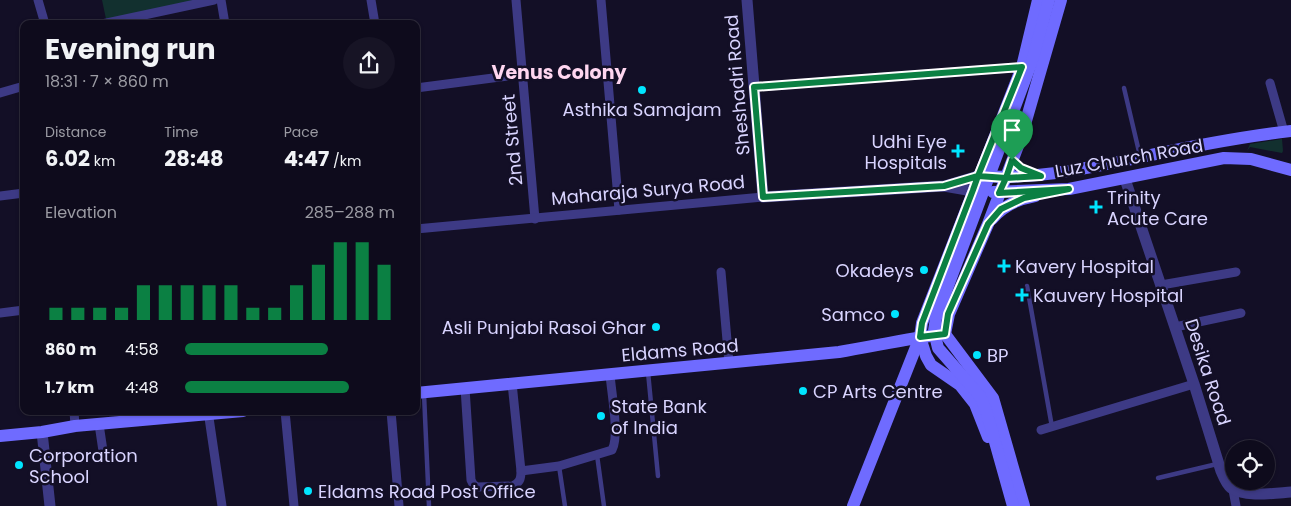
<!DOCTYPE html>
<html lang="en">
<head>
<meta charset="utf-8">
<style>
  body { margin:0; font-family:Poppins,sans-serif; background:#171425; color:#f1f3f6; height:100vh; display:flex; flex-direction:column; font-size:19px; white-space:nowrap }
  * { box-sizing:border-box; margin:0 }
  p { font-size:16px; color:#9b9ba3 }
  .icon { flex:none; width:28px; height:28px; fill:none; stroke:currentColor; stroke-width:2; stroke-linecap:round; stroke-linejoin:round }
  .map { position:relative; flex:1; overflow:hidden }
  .details { position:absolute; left:20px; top:20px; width:400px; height:395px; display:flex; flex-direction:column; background:#0e0b1c; border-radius:10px; box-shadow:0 1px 4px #0004,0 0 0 1px #2e2b3b }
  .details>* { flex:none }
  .buttons { position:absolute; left:1225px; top:440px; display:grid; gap:10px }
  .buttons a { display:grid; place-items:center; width:50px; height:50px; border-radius:50%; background:#0e0b1c; box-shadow:0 1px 4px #0004,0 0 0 1px #2e2b3b; font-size:25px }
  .pin { position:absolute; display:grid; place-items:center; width:42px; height:42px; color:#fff; margin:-51px -21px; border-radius:50% 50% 50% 0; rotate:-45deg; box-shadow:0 0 5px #0007 }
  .pin .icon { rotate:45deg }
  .round { display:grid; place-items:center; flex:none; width:52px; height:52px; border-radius:26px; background:#171425 }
  .overview { display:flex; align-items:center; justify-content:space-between; height:85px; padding:0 25px }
  h1 { font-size:28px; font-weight:700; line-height:38px }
  .stats { display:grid; grid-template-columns:repeat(3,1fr); gap:8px; height:85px; padding:5px 25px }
  .stats div { display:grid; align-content:center }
  .stats b { font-size:21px; font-weight:700 }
  .stats small { font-size:14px; font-weight:400 }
  .stats p { font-size:14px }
  .chart { height:140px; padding:10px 25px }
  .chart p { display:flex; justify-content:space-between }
  .chart svg { width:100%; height:90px; margin-top:5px; stroke:#0b8043; stroke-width:6 }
  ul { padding:0 25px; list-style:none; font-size:16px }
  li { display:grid; grid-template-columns:80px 60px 1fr; align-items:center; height:38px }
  li i { height:12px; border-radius:6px; background:#0b8043 }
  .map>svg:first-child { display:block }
  .green { fill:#12302f }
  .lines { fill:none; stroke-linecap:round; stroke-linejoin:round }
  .service { stroke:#3d3a85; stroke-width:4.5 }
  .minor { stroke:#3d3a85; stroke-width:9 }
  .tertiary { stroke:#3d3a85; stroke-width:11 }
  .secondary { stroke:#6f6bff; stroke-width:12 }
  .secondary-bridge { stroke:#6f6bff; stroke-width:12 }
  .route-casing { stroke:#fff; stroke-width:10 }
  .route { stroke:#0b8043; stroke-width:6 }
  .poi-dot { fill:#00e5ff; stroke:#130f26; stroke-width:2 }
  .labels { text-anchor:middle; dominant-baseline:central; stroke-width:5; stroke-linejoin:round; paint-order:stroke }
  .street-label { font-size:18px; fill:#d9d4ff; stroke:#130f26 }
  .poi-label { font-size:18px; fill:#d9d4ff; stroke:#130f26; text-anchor:start }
  .neighbourhood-label { font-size:19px; font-weight:bold; fill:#ffd6f0; stroke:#130f26 }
</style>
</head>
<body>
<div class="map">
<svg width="1291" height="506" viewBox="0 0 1291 506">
  <rect width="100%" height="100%" fill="#130f26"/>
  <g class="green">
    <polygon points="102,0 220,0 106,19"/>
    <polygon points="1282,139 1283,151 1282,153 1250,147 1247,151 1250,144"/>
  </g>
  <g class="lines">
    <g class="service">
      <polyline points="1124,88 1140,156"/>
      <polyline points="1027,286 1052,427"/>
      <polyline points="648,372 658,476"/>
      <polyline points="424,394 429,506"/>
      <polyline points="597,455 604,506"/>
      <polyline points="559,466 565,506"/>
      <polyline points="1158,478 1217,464"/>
    </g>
    <g class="minor">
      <polyline points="38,0 45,24"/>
      <polyline points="221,0 225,24"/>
      <polyline points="371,0 375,24"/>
      <polyline points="516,0 535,219"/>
      <polyline points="601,0 619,210"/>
      <polyline points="102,24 214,0"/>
      <polyline points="1270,83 1284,132"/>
      <polyline points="754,87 1022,67"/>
      <polyline points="416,88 523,74"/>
      <polyline points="0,93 24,86"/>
      <polyline points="0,196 24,193"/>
      <polyline points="416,229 763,197"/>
      <polyline points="721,272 729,363"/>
      <polyline points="1161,285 1236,272"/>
      <polyline points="0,313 24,310"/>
      <polyline points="1175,327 1241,313"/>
      <path d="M 465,388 L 471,480 L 473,484 L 477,487 L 513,486 C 520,482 521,479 521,471 L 512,383"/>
      <polyline points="74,411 75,426"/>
      <polyline points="208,411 222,506"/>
      <polyline points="285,411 294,506"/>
      <polyline points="391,411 399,506"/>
      <polyline points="99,424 103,451"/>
      <polyline points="1041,430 1194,384"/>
      <path d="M 521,471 L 559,466 L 612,450 C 620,436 611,391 610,374"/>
      <polyline points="1233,490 1236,506"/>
    </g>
    <g class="tertiary">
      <polyline points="747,0 763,197 944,186 973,191"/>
      <path d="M 1125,179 L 1194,384 L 1221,471 C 1224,478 1226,484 1231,488 C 1244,498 1276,493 1291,492"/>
      <polyline points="948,185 978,176"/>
      <polyline points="42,432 50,506"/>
    </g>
    <g class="secondary">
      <path d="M 978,176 C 1034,180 1083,169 1137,158 C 1188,147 1239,137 1291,131"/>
      <polyline points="993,192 1069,189 1224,158 1251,159 1291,170"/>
      <path d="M 992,219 C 1003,206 1018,199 1035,196"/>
      <polyline points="945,334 949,314 988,224 1021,138 1061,0"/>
      <polyline points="945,334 993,398 1024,506"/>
      <polyline points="920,337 926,356 931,365 960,385 975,404 988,437"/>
      <path d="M 416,393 L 839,352 C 875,346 910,338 945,334"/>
      <polyline points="0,436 42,432 75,426 243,411"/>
      <polyline points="853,506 920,337 922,323 1022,67 1038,0"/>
    </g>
    <polyline class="secondary-bridge" points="1013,506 986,410 980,396 938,348 934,331 936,318 1032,61 1049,0"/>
  </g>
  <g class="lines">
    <g class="route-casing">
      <polyline id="route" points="1012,160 1006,178 978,176 944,186 763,197 754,87 1022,67 978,176 973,190 922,323 920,337 945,334 948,314 988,224 1001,209 1024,198 1069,189 999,193 1006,178 1041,176 1021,168 1012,160"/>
    </g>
    <use href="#route" class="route"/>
  </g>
  <g class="poi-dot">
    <circle cx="642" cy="90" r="5"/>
    <path d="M955.5 143.5h5v5h5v5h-5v5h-5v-5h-5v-5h5z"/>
    <path d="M1093.5 199.5h5v5h5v5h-5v5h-5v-5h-5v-5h5z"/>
    <path d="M1001.5 258.5h5v5h5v5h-5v5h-5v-5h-5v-5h5z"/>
    <circle cx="924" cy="270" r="5"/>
    <path d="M1019.5 287.5h5v5h5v5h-5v5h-5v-5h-5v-5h5z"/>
    <circle cx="895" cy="314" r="5"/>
    <circle cx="656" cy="327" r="5"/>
    <circle cx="977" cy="355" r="5"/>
    <circle cx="803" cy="391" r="5"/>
    <circle cx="601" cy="416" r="5"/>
    <circle cx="19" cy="465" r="5"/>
    <circle cx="308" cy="491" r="5"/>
  </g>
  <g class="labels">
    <g class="street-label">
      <text transform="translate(737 85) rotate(-95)">Sheshadri Road</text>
      <text transform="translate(512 140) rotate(-95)">2nd Street</text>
      <text transform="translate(1129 158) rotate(-10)">Luz Church Road</text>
      <text transform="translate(648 190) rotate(-5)">Maharaja Surya Road</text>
      <text transform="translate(680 350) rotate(-5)">Eldams Road</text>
      <text transform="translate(1208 372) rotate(72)">Desika Road</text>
    </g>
    <g class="poi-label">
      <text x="642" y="109" text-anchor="middle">Asthika Samajam</text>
      <text x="947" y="141" text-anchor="end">Udhi Eye<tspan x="947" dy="21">Hospitals</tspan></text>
      <text x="1107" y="197">Trinity<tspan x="1107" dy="21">Acute Care</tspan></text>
      <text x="1015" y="266">Kavery Hospital</text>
      <text x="914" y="270" text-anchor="end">Okadeys</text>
      <text x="1033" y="295">Kauvery Hospital</text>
      <text x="885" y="314" text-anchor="end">Samco</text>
      <text x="646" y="327" text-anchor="end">Asli Punjabi Rasoi Ghar</text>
      <text x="987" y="355">BP</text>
      <text x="813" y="391">CP Arts Centre</text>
      <text x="611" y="406">State Bank<tspan x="611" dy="21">of India</tspan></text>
      <text x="29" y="455">Corporation<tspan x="29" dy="21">School</tspan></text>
      <text x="318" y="491">Eldams Road Post Office</text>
    </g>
    <g class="neighbourhood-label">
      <text x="559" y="72">Venus Colony</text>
    </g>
  </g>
</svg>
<div class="buttons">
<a><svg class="icon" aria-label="locate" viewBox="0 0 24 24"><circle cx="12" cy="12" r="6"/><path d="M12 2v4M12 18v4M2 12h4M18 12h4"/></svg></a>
</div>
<div class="pin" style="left:1012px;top:160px;background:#1e9e55"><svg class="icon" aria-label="arrive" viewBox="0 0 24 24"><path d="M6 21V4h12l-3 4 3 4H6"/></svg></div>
<section class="details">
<div class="overview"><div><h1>Evening run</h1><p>18:31 · 7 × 860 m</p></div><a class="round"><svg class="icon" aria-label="share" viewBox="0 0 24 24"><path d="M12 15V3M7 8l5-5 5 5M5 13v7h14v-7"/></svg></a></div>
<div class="stats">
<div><p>Distance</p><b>6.02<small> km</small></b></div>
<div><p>Time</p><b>28:48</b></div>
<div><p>Pace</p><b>4:47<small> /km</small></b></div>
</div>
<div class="chart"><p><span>Elevation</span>285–288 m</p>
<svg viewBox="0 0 160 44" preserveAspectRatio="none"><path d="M5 44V38M15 44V38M25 44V38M35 44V38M45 44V27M55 44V27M65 44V27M75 44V27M85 44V27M95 44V38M105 44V38M115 44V27M125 44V17M135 44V6M145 44V6M155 44V17"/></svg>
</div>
<ul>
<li><b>860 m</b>4:58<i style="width:68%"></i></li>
<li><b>1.7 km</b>4:48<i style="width:78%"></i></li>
</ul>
</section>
</div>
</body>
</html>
